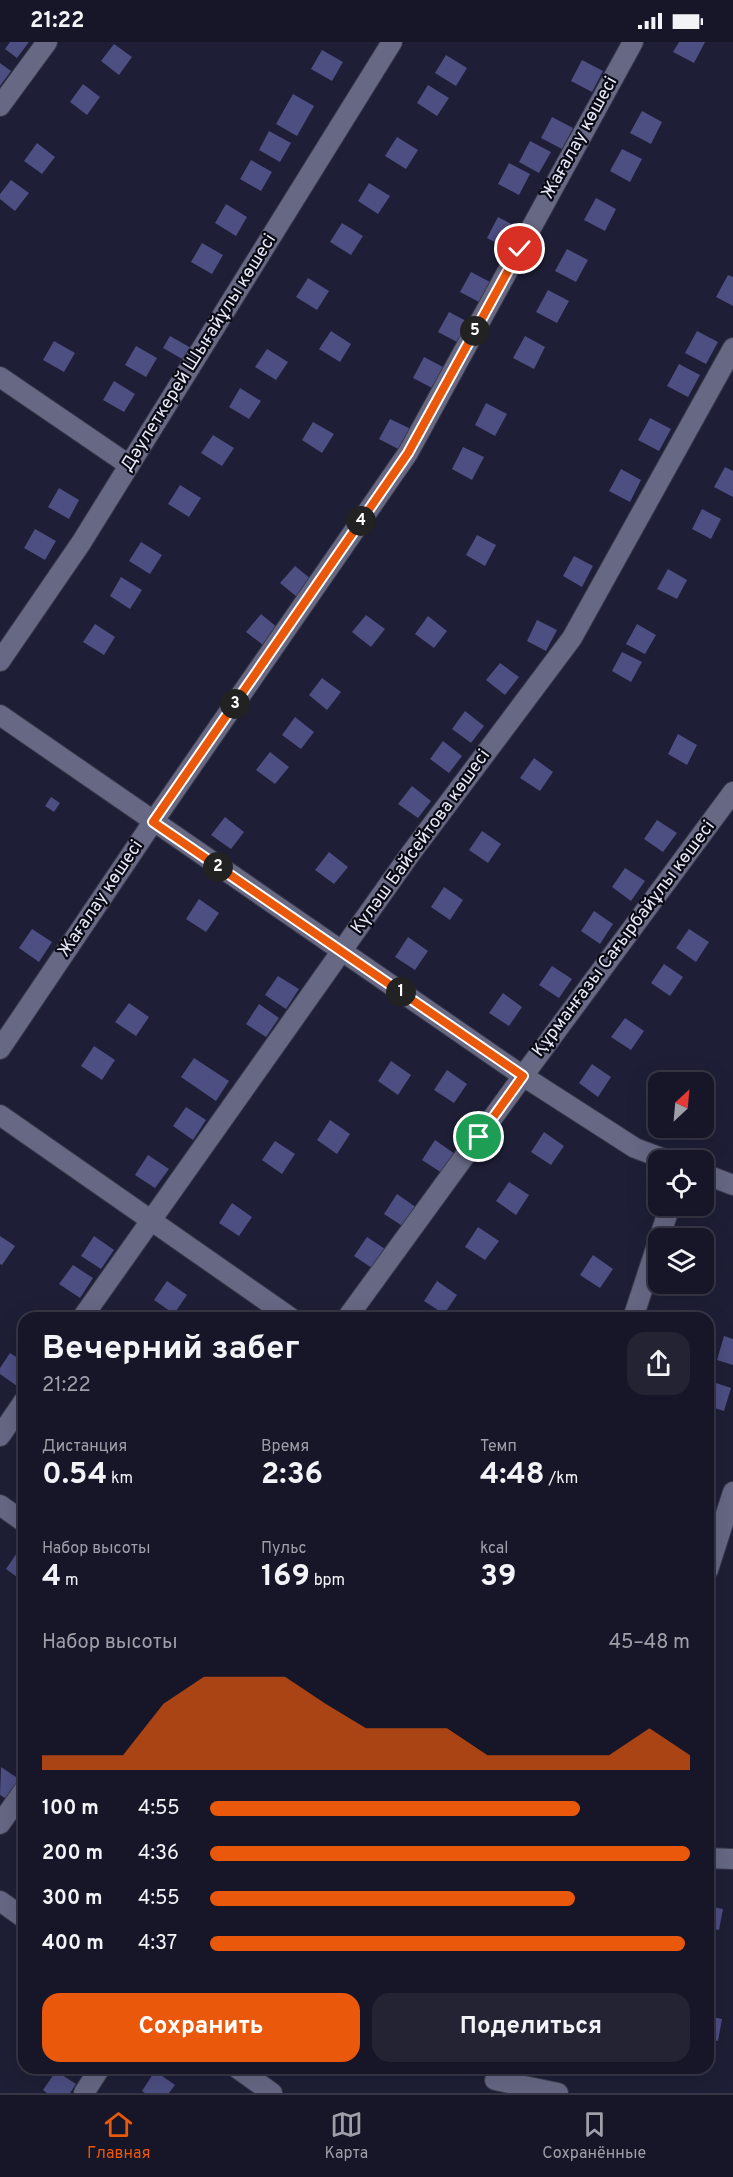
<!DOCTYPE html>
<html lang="ru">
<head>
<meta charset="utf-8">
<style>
  body { margin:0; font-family:Overpass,sans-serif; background:#232334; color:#f1f3f6; height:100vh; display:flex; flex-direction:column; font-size:22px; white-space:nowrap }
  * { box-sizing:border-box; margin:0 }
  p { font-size:20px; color:#9e9fa8 }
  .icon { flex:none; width:33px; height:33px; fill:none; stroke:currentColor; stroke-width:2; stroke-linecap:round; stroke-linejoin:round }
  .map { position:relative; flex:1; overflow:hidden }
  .panel { position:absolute; left:18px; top:1270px; width:696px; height:762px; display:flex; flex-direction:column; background:#161628; border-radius:18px; box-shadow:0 6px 24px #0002,0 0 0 2px #353545 }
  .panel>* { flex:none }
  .needle { width:39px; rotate:26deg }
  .fabs { position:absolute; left:648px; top:1030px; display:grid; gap:12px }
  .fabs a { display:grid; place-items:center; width:66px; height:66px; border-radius:12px; background:#161628; box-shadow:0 6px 24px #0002,0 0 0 2px #353545; font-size:30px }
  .pin { position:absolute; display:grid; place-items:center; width:51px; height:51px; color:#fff; margin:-26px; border:3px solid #fff; border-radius:50%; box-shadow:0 2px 6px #0007 }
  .km { position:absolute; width:30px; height:30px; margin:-15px; border-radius:50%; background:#222; color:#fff; font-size:16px; line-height:30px; text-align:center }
  .round { display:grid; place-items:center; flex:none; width:63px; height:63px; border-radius:18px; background:#232334 }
  .overview { display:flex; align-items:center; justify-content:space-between; height:102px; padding:0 24px }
  h1 { font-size:33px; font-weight:700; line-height:45px }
  .metrics { display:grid; grid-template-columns:repeat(3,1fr); gap:9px; height:102px; padding:6px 24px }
  .metrics div { display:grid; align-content:center }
  .metrics b { font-size:30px; font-weight:700 }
  .metrics small { font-size:16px; font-weight:400 }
  .metrics p { font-size:16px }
  .chart { height:168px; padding:12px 24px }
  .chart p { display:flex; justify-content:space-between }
  .chart svg { width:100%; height:108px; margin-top:6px; fill:#ea580c; opacity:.7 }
  .button { display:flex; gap:12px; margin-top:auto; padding:12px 24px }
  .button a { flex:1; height:69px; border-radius:18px; background:#ea580c; color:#fff; font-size:24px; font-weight:700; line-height:69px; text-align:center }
  .button a+a { background:#232334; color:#f1f3f6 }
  ul { padding:0 24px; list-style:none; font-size:20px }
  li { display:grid; grid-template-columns:96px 72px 1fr; align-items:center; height:45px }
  li i { height:15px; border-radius:8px; background:#ea580c }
  .status { display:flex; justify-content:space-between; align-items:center; height:42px; padding:0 30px; background:#161628; direction:ltr }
  .status svg { height:16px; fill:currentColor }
  .menu { display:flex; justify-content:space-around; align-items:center; height:84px; border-top:2px solid #353545; background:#161628; font-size:16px; color:#9e9fa8 }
  .menu a { display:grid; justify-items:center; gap:3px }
  .menu .active { color:#ea580c }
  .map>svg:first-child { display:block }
  .building { fill:#4d4e82 }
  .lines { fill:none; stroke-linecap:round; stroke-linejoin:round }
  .minor-casing { stroke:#39394c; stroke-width:22 }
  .minor { stroke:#666884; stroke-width:20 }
  .route-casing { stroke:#fff; stroke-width:12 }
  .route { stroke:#ea580c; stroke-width:8 }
  .labels { text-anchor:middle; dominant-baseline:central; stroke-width:4.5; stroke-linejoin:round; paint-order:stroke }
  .street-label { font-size:18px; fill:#e6e7f7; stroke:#090a14 }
</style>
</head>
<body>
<div class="status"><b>21:22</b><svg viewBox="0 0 49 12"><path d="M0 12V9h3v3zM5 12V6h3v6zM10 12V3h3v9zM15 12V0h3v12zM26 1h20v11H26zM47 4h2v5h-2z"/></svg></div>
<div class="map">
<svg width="733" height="2051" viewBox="0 0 733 2051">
  <rect width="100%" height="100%" fill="#1e1e36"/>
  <g class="building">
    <polygon points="10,0 29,0 17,16 5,7"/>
    <polygon points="679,0 705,0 694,21 673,10"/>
    <polygon points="114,2 132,15 119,33 101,19"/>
    <polygon points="322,8 343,20 332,39 311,27"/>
    <polygon points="446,13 467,26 456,44 435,31"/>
    <polygon points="582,18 603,29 592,50 571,39"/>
    <polygon points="0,21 11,29 0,44"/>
    <polygon points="83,42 100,55 87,73 70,60"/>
    <polygon points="428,43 449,56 437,74 417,61"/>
    <polygon points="293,52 314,64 297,94 276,82"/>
    <polygon points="642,69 662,80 651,102 630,91"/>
    <polygon points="552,75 573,86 562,107 541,96"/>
    <polygon points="269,89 291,101 280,120 259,108"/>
    <polygon points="397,95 418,108 406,127 385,114"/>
    <polygon points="530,99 551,110 539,131 519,120"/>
    <polygon points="37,101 55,115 42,132 24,119"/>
    <polygon points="622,107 642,117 630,140 610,129"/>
    <polygon points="251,118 272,130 261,149 240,137"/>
    <polygon points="509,121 530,132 519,153 498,142"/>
    <polygon points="11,138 29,151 15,169 0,157 0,152"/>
    <polygon points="369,141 390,154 378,172 358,159"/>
    <polygon points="596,156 616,167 605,189 584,178"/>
    <polygon points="226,162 247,175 236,194 215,181"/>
    <polygon points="498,175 519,186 508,207 487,196"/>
    <polygon points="342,181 363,194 351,213 330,200"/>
    <polygon points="202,201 223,213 212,232 191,220"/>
    <polygon points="567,207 588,218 576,240 555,229"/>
    <polygon points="471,230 492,241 481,261 460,250"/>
    <polygon points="728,233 733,235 733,264 716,255"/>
    <polygon points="308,236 329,249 317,268 296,255"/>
    <polygon points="548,248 569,259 557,281 536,270"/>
    <polygon points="449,270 470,281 459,301 438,290"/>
    <polygon points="331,289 351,302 340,320 319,307"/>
    <polygon points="697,289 718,300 706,322 685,311"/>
    <polygon points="170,294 191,306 184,318 163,306"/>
    <polygon points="525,294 545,305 534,327 513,316"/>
    <polygon points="54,299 75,311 64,330 43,318"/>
    <polygon points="136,304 157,316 146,335 125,323"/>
    <polygon points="267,307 288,320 276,338 255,325"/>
    <polygon points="424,315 445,326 434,347 413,336"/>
    <polygon points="679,322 700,333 688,355 667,344"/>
    <polygon points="114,339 135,352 124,370 103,358"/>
    <polygon points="240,346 261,359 249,377 229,365"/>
    <polygon points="486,361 507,372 495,394 475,383"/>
    <polygon points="650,376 671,387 659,409 638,398"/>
    <polygon points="390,377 411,387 400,408 379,397"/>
    <polygon points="313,380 334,392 322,411 302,398"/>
    <polygon points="213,393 234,406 222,424 201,411"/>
    <polygon points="463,405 484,415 472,438 452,427"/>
    <polygon points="725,425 733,429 733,455 714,445"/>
    <polygon points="621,427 641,438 630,460 609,449"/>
    <polygon points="180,443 201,456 189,475 168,462"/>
    <polygon points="59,446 79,458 69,477 48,465"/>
    <polygon points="702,467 721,477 711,497 692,487"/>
    <polygon points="35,487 56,499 45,518 24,506"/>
    <polygon points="477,493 496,503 485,524 466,513"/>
    <polygon points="141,500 162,513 150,532 129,519"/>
    <polygon points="574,514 593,524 582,545 563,534"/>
    <polygon points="295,524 311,537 297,555 280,541"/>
    <polygon points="668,527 687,538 677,557 657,547"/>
    <polygon points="121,535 142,548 130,567 110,554"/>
    <polygon points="261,572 278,586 263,603 246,590"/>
    <polygon points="366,573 385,587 371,605 352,590"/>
    <polygon points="428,574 447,589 434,606 415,592"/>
    <polygon points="537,578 557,588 546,609 527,599"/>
    <polygon points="95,582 115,595 104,613 83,600"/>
    <polygon points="637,582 656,593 645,612 626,602"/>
    <polygon points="622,610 642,620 631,640 612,629"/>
    <polygon points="500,621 519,635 505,653 486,638"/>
    <polygon points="322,636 341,650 327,668 309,653"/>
    <polygon points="465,669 484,684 471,701 452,687"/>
    <polygon points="295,675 314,690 301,707 282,693"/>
    <polygon points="678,692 697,703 687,723 668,712"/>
    <polygon points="443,699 462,714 449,731 430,717"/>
    <polygon points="270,710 289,725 275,742 256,728"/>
    <polygon points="534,716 553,730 540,749 520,736"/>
    <polygon points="412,744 431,759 418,776 398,762"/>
    <polygon points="51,755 60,761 54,770 45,764"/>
    <polygon points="225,775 244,790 231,807 211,793"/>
    <polygon points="657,778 677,791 663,810 644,797"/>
    <polygon points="482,789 501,802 488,821 469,808"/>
    <polygon points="329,810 348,825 334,842 315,828"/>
    <polygon points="625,826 645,839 631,859 612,845"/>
    <polygon points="444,845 463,858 450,878 431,865"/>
    <polygon points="199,857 219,871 206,890 186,877"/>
    <polygon points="594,869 613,882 600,902 581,889"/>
    <polygon points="32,887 52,900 39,920 19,906"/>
    <polygon points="689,887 709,900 696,920 676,906"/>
    <polygon points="408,895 428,909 415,928 395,915"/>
    <polygon points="664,922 683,935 670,954 651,941"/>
    <polygon points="552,924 572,937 559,956 539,943"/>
    <polygon points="278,934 299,947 286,967 265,953"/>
    <polygon points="503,951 522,965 509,984 489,971"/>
    <polygon points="129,961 149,975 136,994 115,980"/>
    <polygon points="259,962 279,976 266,995 246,982"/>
    <polygon points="625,976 644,989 631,1008 611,995"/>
    <polygon points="94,1004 115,1018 102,1038 81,1024"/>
    <polygon points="194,1016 229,1039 216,1059 181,1035"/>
    <polygon points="391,1019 411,1033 398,1053 378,1039"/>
    <polygon points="592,1022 611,1035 598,1055 579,1041"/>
    <polygon points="447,1028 467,1042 454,1061 434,1048"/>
    <polygon points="186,1065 206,1078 193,1098 173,1084"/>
    <polygon points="330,1078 350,1092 337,1112 317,1098"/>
    <polygon points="544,1090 564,1104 551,1123 531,1110"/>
    <polygon points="435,1098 455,1112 442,1131 422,1118"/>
    <polygon points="275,1099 295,1112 282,1132 262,1118"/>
    <polygon points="148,1113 169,1127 155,1146 135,1133"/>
    <polygon points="509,1140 529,1153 516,1173 496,1159"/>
    <polygon points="397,1152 417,1166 404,1185 384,1172"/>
    <polygon points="232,1161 252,1175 239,1194 219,1181"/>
    <polygon points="478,1185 499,1199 485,1218 465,1205"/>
    <polygon points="0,1194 15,1204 2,1223 0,1222"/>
    <polygon points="94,1194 114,1208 101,1227 81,1214"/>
    <polygon points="367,1195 388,1209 375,1228 354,1214"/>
    <polygon points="593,1213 613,1227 600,1246 580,1233"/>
    <polygon points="73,1223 93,1236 80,1256 59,1242"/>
    <polygon points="167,1239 187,1253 174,1272 154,1258"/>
    <polygon points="437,1239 457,1253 444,1272 424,1259"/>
    <polygon points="724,1294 733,1297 733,1323 717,1318"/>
    <polygon points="10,1311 24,1320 24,1334 17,1344 0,1332 0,1326"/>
    <polygon points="710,1339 731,1346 724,1369 708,1364"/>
    <polygon points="24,1433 24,1449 16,1444"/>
    <polygon points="19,1508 24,1511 24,1540 6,1527"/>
    <polygon points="1,1725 22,1739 8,1758 0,1753"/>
    <polygon points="708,1864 723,1867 719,1888 708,1886"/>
    <polygon points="708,1974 722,1977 718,1999 708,1997"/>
    <polygon points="56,2029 76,2042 70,2051 47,2051 43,2048"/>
    <polygon points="155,2029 175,2043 169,2051 145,2051 142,2049"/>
  </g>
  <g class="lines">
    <g class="minor-casing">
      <g id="minor">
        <polyline points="0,64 47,0"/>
        <polyline points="0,335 129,423"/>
        <polyline points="0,619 81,501 392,0"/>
        <polyline points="0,673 523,1034 635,1106 670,1119"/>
        <polyline points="0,1007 153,780 408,411 633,0"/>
        <polyline points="0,1073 291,1276"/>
        <polyline points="704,1132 733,1143"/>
        <polyline points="659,1197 670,1164"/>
        <polyline points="82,1276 411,811 572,596 733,306"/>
        <polyline points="347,1276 523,1034 733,750"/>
        <polyline points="633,1276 658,1200"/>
        <polyline points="0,1394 24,1359"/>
        <polyline points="0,1463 24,1480"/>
        <polyline points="708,1528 733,1450"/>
        <polyline points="0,1782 24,1748"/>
        <polyline points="708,1816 733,1817"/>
        <polyline points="0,1859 24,1876"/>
        <polyline points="237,2026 272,2051"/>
        <polyline points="495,2038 558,2051"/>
        <polyline points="84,2051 100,2026"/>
      </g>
    </g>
    <use href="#minor" class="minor"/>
  </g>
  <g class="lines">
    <g class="route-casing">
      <polyline id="route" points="479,1095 523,1034 153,780 408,411 520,207"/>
    </g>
    <use href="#route" class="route"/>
  </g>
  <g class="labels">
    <g class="street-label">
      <text transform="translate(580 96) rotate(-61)">Жағалау көшесі</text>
      <text transform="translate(199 311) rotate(-58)">Дәулеткерей Шығайұлы көшесі</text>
      <text transform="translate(421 800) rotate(-54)">Күләш Байсейтова көшесі</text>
      <text transform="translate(101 857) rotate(-56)">Жағалау көшесі</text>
      <text transform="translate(624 897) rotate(-53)">Құрманғазы Сағырбайұлы көшесі</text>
    </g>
  </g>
</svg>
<div class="fabs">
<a><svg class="needle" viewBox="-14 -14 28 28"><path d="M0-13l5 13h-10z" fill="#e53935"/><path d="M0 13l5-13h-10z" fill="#9e9fa8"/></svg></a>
<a><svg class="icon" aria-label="locate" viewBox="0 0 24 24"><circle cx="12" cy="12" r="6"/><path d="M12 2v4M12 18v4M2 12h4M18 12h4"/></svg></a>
<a><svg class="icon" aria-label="layers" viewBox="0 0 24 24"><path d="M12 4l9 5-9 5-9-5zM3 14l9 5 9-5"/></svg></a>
</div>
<div class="pin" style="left:479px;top:1095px;background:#1e9e55"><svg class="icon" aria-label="arrive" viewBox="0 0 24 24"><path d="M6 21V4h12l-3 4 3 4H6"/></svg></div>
<div class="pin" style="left:520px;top:207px;background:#d93025"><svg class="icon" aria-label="check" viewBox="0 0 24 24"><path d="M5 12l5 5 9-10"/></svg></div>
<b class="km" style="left:401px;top:950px">1</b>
<b class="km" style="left:218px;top:825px">2</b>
<b class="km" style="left:235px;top:662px">3</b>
<b class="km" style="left:361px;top:479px">4</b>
<b class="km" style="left:475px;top:289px">5</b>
<section class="panel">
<div class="overview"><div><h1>Вечерний забег</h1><p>21:22</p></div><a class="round"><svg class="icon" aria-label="share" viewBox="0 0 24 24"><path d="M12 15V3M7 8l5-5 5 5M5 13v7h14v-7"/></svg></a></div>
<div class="metrics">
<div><p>Дистанция</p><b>0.54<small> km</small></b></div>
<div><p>Время</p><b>2:36</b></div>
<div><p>Темп</p><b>4:48<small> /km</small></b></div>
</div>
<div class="metrics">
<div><p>Набор высоты</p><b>4<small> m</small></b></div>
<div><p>Пульс</p><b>169<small> bpm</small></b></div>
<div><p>kcal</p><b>39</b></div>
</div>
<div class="chart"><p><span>Набор высоты</span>45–48 m</p>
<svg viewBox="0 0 160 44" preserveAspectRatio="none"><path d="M0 44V38L10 38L20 38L30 17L40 6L50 6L60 6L70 17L80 27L90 27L100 27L110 38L120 38L130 38L140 38L150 27L160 38V44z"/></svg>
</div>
<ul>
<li><b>100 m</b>4:55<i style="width:77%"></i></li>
<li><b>200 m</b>4:36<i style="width:100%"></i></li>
<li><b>300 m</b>4:55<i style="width:76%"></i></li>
<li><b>400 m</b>4:37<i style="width:99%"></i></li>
</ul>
<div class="button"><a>Сохранить</a><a>Поделиться</a></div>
</section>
</div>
<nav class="menu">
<a class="active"><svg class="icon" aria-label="home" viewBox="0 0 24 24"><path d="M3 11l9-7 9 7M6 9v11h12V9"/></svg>Главная</a>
<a><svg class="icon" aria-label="map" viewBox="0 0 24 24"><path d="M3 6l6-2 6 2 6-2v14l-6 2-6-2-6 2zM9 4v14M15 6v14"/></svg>Карта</a>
<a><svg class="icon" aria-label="saved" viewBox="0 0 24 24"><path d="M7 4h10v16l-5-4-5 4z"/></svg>Сохранённые</a>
</nav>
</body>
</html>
